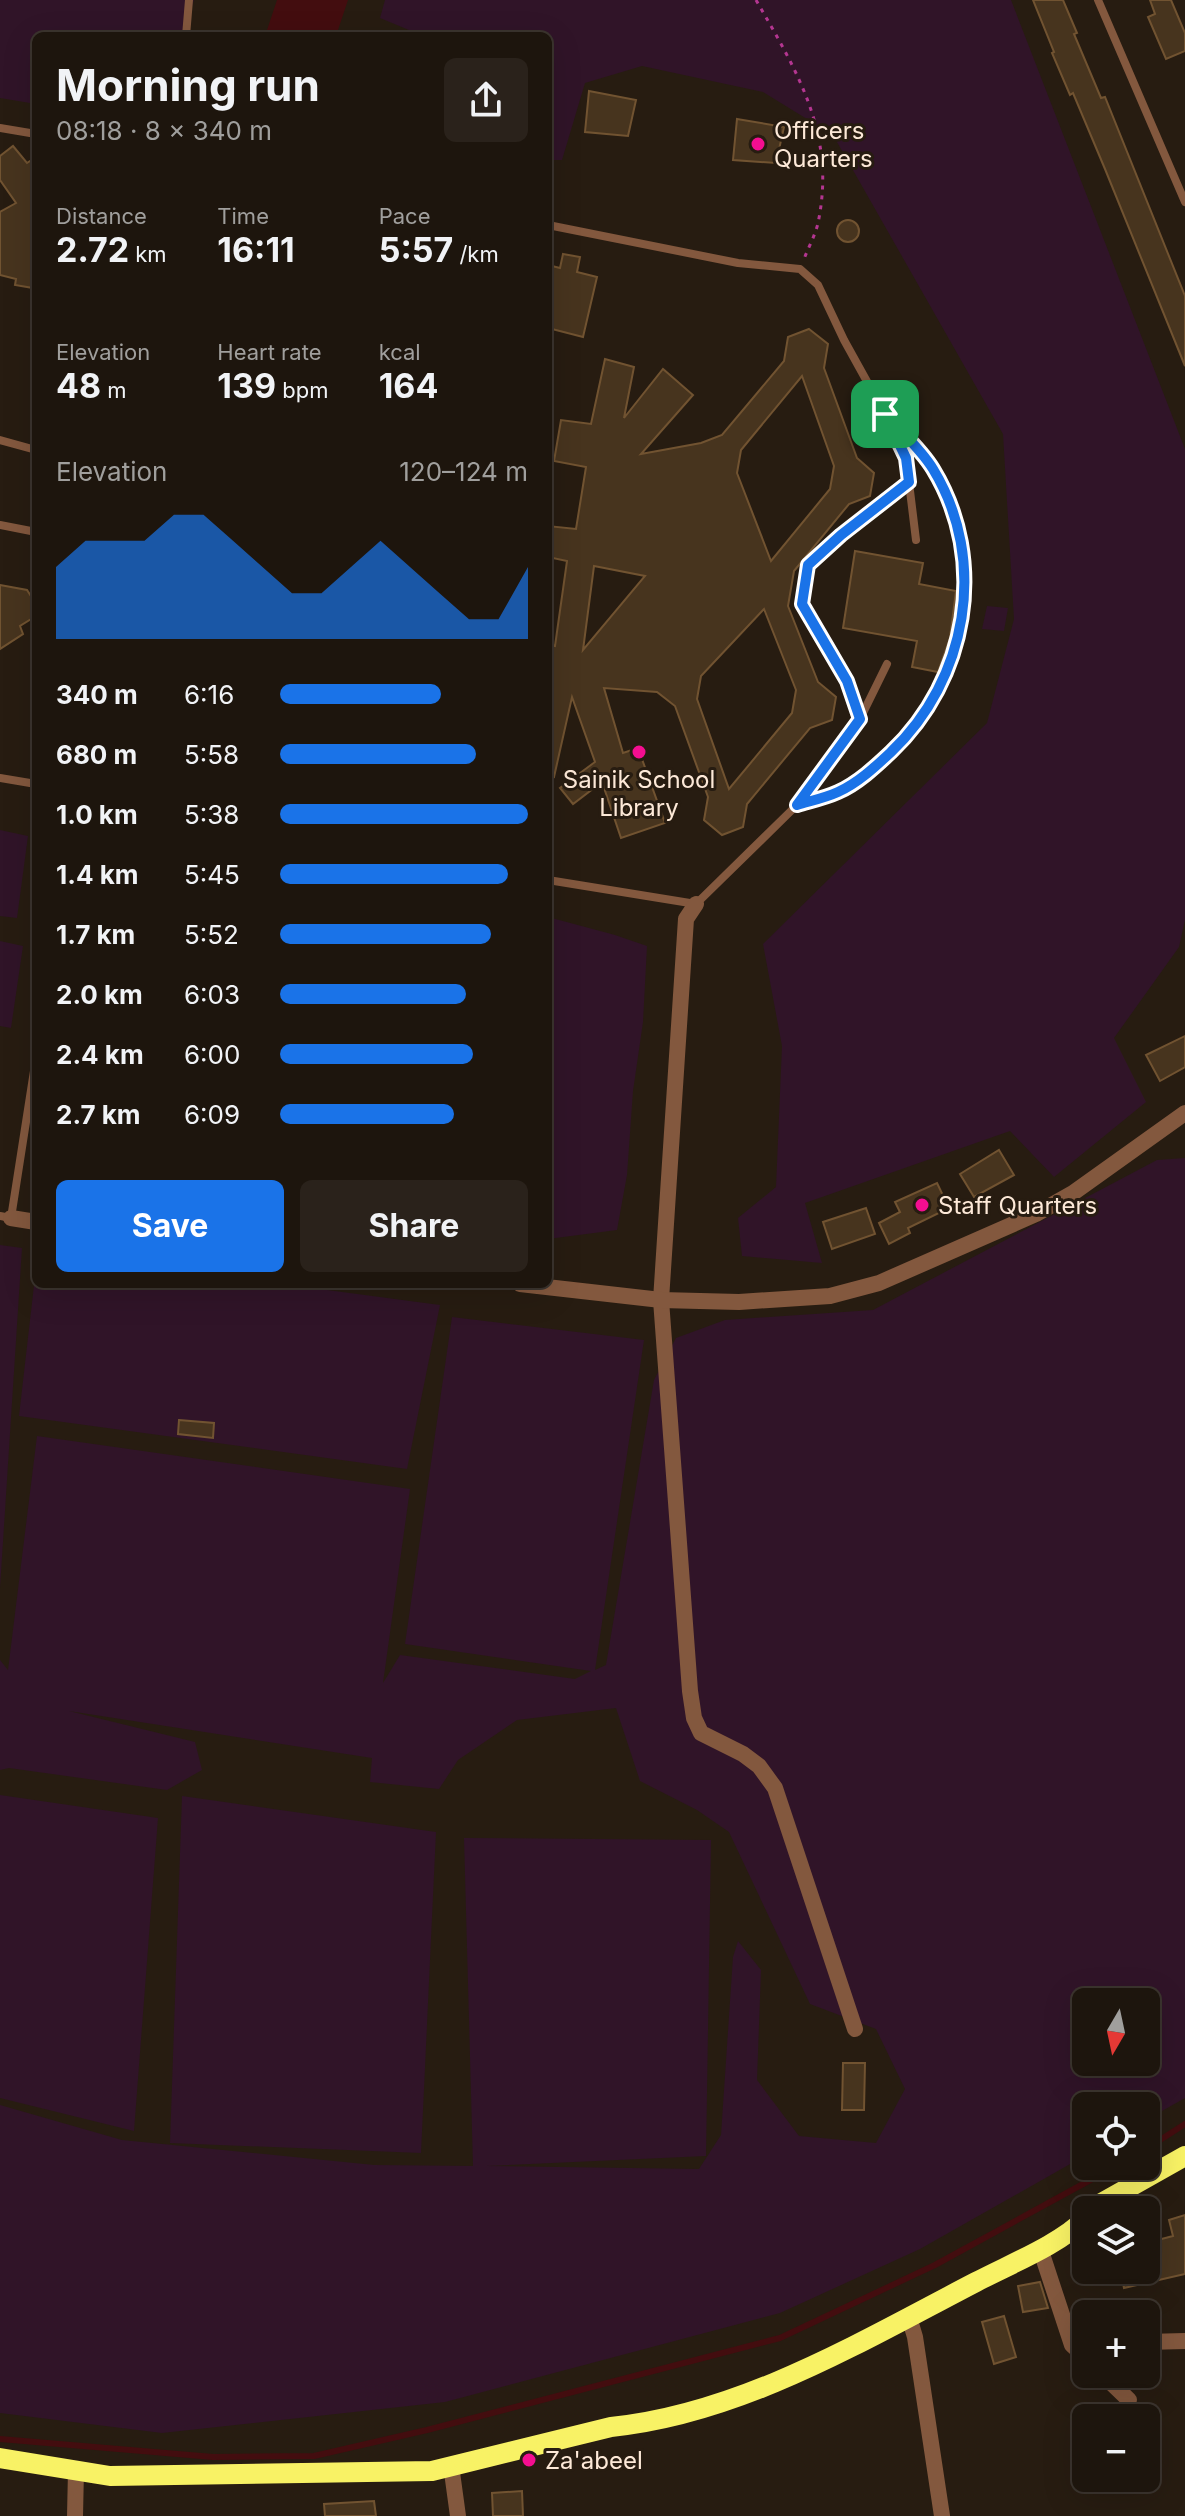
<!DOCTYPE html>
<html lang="en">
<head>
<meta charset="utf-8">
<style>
  body { margin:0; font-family:Inter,sans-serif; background:#2a221b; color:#f1f3f6; height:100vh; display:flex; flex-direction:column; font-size:30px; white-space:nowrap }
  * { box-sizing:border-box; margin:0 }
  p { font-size:26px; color:#a09f9d }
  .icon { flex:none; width:44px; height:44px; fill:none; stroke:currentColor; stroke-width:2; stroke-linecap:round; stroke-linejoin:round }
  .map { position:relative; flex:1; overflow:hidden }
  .details { position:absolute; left:32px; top:32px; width:520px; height:1256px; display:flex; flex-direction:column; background:#1d150d; border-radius:12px; box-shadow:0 8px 32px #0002,0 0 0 2px #3b342e }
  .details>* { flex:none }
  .needle { width:52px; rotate:189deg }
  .fabs { position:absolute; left:1072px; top:1988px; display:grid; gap:16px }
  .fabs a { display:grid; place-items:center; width:88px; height:88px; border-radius:12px; background:#1d150d; box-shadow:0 8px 32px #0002,0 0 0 2px #3b342e; font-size:40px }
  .pin { position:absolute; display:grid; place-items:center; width:68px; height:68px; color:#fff; margin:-34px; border-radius:16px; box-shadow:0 4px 12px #0006 }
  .round { display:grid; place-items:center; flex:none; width:84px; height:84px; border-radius:12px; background:#2a221b }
  .headline { display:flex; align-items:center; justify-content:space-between; height:136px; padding:0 24px }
  h1 { font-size:44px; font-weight:700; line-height:60px }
  .metrics { display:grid; grid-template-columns:repeat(3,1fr); gap:12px; height:136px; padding:8px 24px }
  .metrics div { display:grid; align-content:center }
  .metrics b { font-size:34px; font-weight:700 }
  .metrics small { font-size:22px; font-weight:400 }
  .metrics p { font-size:22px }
  .chart { height:224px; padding:16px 24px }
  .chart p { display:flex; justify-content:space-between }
  .chart svg { width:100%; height:144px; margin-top:8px; fill:#1a73e8; opacity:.7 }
  .button { display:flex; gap:16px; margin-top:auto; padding:16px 24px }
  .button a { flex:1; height:92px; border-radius:12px; background:#1a73e8; color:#fff; font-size:32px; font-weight:700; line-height:92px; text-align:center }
  .button a+a { background:#2a221b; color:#f1f3f6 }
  ul { padding:0 24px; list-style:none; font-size:26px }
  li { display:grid; grid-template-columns:128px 96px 1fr; align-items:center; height:60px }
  li i { height:20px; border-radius:10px; background:#1a73e8 }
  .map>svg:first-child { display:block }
  .green { fill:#301428; fill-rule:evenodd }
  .water { fill:#430d0f }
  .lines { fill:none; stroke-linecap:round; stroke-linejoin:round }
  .stream { stroke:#430d0f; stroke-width:6 }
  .building { fill:#47341e; stroke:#715331; stroke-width:2; fill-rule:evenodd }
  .path { stroke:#b43691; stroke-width:3; stroke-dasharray:4 6; stroke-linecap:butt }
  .service { stroke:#83583e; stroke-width:8 }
  .minor { stroke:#83583e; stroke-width:16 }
  .primary { stroke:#f8f265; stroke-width:20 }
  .route-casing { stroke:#fff; stroke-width:16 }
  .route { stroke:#1a73e8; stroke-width:10 }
  .poi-dot { fill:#f40e90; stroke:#271c11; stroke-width:3 }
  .labels { text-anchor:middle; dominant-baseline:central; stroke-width:6; stroke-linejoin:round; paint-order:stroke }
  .poi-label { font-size:24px; fill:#fde9d8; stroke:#271c11; text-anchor:start }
</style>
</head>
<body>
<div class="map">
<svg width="1185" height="2516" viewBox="0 0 1185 2516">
  <rect width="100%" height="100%" fill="#271c11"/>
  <g class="green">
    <polygon points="0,0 194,0 182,36 36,36 36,104 0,98"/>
    <polygon points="385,0 1011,0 1185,449 1185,920 1179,947 1114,1038 1146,1102 1054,1177 1010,1131 805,1203 822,1263 742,1256 738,1218 776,1187 782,1046 763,944 987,723 1014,619 1003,434 833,135 763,92 642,66 585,83 562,160 548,160 548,36 502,36 498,30 421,35 380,18"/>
    <polygon points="987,606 1008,608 1004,631 982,629"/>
    <polygon points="0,830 28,836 17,918 0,916"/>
    <polygon points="548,917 615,935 647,946 643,1022 633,1091 627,1175 617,1230 548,1239"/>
    <polygon points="0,941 23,946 11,1028 0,1026"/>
    <path d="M 1185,1158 L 1185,2098 L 1146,2120 L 1146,2106 L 1086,2106 L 1086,2155 L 920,2249 L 780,2313 L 445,2402 L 162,2433 L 0,2413 L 0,2105 L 122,2140 L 374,2165 L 473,2166 L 464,1838 L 711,1840 L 706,2156 L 486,2166 L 699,2169 L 721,2135 L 733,1957 L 738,1941 L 761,1970 L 757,2080 L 799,2136 L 876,2143 L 905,2089 L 876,2029 L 810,2004 L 729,1832 L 697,1810 L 640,1781 L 616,1708 L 517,1720 L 458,1760 L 439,1789 L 370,1782 L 372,1758 L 69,1711 L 195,1742 L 202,1770 L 167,1790 L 9,1768 L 0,1770 L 0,1660 L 8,1670 L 37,1436 L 410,1489 L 383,1683 L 400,1655 L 575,1679 L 591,1671 L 405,1644 L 452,1317 L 644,1340 L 595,1670 L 606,1665 L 654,1380 L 676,1338 L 725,1320 L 873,1310 L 1157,1160 ZM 1086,2002 L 1146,2002 L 1146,2062 L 1086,2062 Z"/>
    <polygon points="0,1245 22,1248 0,1588"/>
    <polygon points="36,1268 36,1284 282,1284 440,1305 407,1469 19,1416"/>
    <polygon points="0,1795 158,1818 134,2131 0,2098"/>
    <polygon points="182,1796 436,1832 421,2153 170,2143"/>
  </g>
  <polygon class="water" points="277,0 348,0 336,36 265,36"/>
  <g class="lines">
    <g class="stream">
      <polyline points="1146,2149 1185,2124"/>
      <polyline points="0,2439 213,2457 314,2456 427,2430 780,2338 935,2265 1116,2166"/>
    </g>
  </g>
  <g class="building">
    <polygon points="1033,0 1063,0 1077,33 1074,34 1101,98 1105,97 1185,296 1185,366 1105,169 1073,93 1070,95 1052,53 1054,52"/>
    <polygon points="1150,0 1171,0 1185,33 1185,51 1166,59 1148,17 1155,14"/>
    <polygon points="589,91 636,100 628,136 585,132"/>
    <polygon points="737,119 784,127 776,163 733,160"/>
    <polygon points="13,146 27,163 36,157 36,280 34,280 33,288 15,285 16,279 0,275 0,212 16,203 0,180 0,156"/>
    <circle cx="848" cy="231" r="11"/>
    <polygon points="563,254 580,257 577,272 597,277 583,337 548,328 548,284 552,266 560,268"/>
    <path d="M 809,329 L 828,344 L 824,368 L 857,458 L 874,473 L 870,496 L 849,504 L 794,571 L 788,606 L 818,682 L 836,697 L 832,720 L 810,728 L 747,804 L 743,827 L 722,835 L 704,820 L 708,797 L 675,706 L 657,692 L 604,688 L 623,753 L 638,748 L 665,823 L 621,838 L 602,782 L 573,804 L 560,788 L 595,762 L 572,697 L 554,777 L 548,776 L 548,645 L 555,646 L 567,561 L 548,557 L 548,526 L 576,529 L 586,467 L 554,461 L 561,420 L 591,424 L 605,359 L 634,367 L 624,418 L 663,369 L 693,395 L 641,454 L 701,443 L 722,435 L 784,361 L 788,337 ZM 802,376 L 834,466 L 830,489 L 771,561 L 737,473 L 741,450 ZM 594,566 L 645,576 L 583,650 ZM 764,609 L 796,690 L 792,713 L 729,789 L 697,699 L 701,676 Z"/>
    <polygon points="855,551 923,563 919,584 956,591 950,638 938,672 912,667 917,641 843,628"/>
    <polygon points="0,585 27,590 36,604 36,616 20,626 23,634 0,649"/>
    <polygon points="1185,1036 1185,1067 1160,1081 1146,1055"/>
    <polygon points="999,1150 1014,1175 974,1197 960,1174"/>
    <polygon points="937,1183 949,1208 908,1228 910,1233 889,1244 879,1223 900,1212 895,1202"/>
    <polygon points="866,1208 875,1234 832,1249 823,1222"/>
    <polygon points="179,1420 214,1423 213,1438 178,1434"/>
    <polygon points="843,2063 865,2063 864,2110 842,2110"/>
    <polygon points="1185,2215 1185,2274 1124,2288 1120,2270 1146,2270 1146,2243 1173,2236 1169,2220"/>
    <polygon points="1040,2282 1048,2308 1023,2312 1018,2286"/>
    <polygon points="1004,2316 1016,2357 994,2364 982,2322"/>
    <polygon points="522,2491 523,2516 493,2516 492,2493"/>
    <polygon points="374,2501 376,2516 325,2516 324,2504"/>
  </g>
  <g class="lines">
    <path class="path" d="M 756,0 C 797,71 835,133 819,218 C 817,232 809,246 804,259"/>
    <g class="service">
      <polyline points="1098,0 1185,202"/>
      <polyline points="186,36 189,0"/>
      <polyline points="0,128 36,134"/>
      <polyline points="548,225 738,263 800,269 818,285 844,340 885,414"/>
      <polyline points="0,440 36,450"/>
      <polyline points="0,525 36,532"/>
      <polyline points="860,719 847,681 802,604 808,565 909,482"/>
      <polyline points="0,778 36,784"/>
      <path d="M 797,805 C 810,801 825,798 838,793 C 858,783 875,768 891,752 C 959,687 981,591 950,502 C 937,466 910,441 885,414 L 906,458 L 916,540"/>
      <polyline points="548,880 696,904 797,805 860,719 887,664"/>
      <polyline points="0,1216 11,1218 36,1058"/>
    </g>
    <g class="minor">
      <polyline points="696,904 686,919 661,1300 690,1691 694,1718 701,1733 743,1754 759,1766 775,1788 855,2029"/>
      <polyline points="11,1218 36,1222"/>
      <polyline points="520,1284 661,1300 739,1302 830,1296 879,1283 1036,1214 1073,1193 1185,1113"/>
      <polyline points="1040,2248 1072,2345 1086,2358"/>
      <polyline points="909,2317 915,2337 942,2516"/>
      <polyline points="1146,2342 1185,2341"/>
      <polyline points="1102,2374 1129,2400"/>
      <polyline points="451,2465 458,2516"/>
      <polyline points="75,2516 76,2470"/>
    </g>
    <g class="primary">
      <polyline points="1098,2205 1185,2156"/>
      <path d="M 0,2458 L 110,2476 L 432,2471 L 611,2427 C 741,2414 862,2341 976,2282 C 1010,2264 1059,2245 1086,2218"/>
    </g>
  </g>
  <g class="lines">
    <g class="route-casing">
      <path id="route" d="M 885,414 C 901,432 921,449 933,469 C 989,561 967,680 891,752 C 875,767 858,783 838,792 C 825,798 810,801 797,805 L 860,719 L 847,681 L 802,604 L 808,565 L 841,535 L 909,482 L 906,458 Z"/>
    </g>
    <use href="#route" class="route"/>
  </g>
  <g class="poi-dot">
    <circle cx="758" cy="144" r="8"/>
    <circle cx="639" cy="752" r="8"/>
    <circle cx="922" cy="1205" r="8"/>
    <circle cx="529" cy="2460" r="8"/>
  </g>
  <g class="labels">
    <g class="poi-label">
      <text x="774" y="130">Officers<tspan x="774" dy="28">Quarters</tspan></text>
      <text x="639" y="779" text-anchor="middle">Sainik School<tspan x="639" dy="28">Library</tspan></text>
      <text x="938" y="1205">Staff Quarters</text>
      <text x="545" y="2460">Za'abeel</text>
    </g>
  </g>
</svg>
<div class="fabs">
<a><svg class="needle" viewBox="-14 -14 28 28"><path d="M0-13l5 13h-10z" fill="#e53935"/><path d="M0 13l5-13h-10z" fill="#a09f9d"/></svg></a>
<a><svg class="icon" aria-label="locate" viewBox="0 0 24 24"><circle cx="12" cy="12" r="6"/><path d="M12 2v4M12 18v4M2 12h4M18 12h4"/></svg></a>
<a><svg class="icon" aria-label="layers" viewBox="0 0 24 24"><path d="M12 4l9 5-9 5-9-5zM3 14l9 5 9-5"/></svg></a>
<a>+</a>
<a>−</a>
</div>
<div class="pin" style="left:885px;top:414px;background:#1e9e55"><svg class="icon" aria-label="arrive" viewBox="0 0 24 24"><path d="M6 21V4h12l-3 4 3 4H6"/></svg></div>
<section class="details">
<div class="headline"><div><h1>Morning run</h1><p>08:18 · 8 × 340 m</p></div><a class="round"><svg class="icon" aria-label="share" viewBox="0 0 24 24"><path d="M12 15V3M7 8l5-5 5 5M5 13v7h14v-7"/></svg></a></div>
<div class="metrics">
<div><p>Distance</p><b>2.72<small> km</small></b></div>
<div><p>Time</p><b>16:11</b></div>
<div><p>Pace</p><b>5:57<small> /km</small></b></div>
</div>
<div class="metrics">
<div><p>Elevation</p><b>48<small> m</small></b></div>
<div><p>Heart rate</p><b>139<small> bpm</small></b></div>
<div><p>kcal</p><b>164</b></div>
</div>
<div class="chart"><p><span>Elevation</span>120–124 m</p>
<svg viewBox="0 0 160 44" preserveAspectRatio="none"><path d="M0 44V22L10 14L20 14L30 14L40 6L50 6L60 14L70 22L80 30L90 30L100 22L110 14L120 22L130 30L140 38L150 38L160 22V44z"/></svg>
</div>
<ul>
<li><b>340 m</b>6:16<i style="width:65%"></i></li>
<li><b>680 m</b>5:58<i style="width:79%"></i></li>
<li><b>1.0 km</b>5:38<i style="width:100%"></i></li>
<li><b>1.4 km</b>5:45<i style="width:92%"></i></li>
<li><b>1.7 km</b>5:52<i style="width:85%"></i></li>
<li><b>2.0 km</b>6:03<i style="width:75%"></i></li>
<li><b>2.4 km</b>6:00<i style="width:78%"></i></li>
<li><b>2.7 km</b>6:09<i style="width:70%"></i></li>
</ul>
<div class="button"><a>Save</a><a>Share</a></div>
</section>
</div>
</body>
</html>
